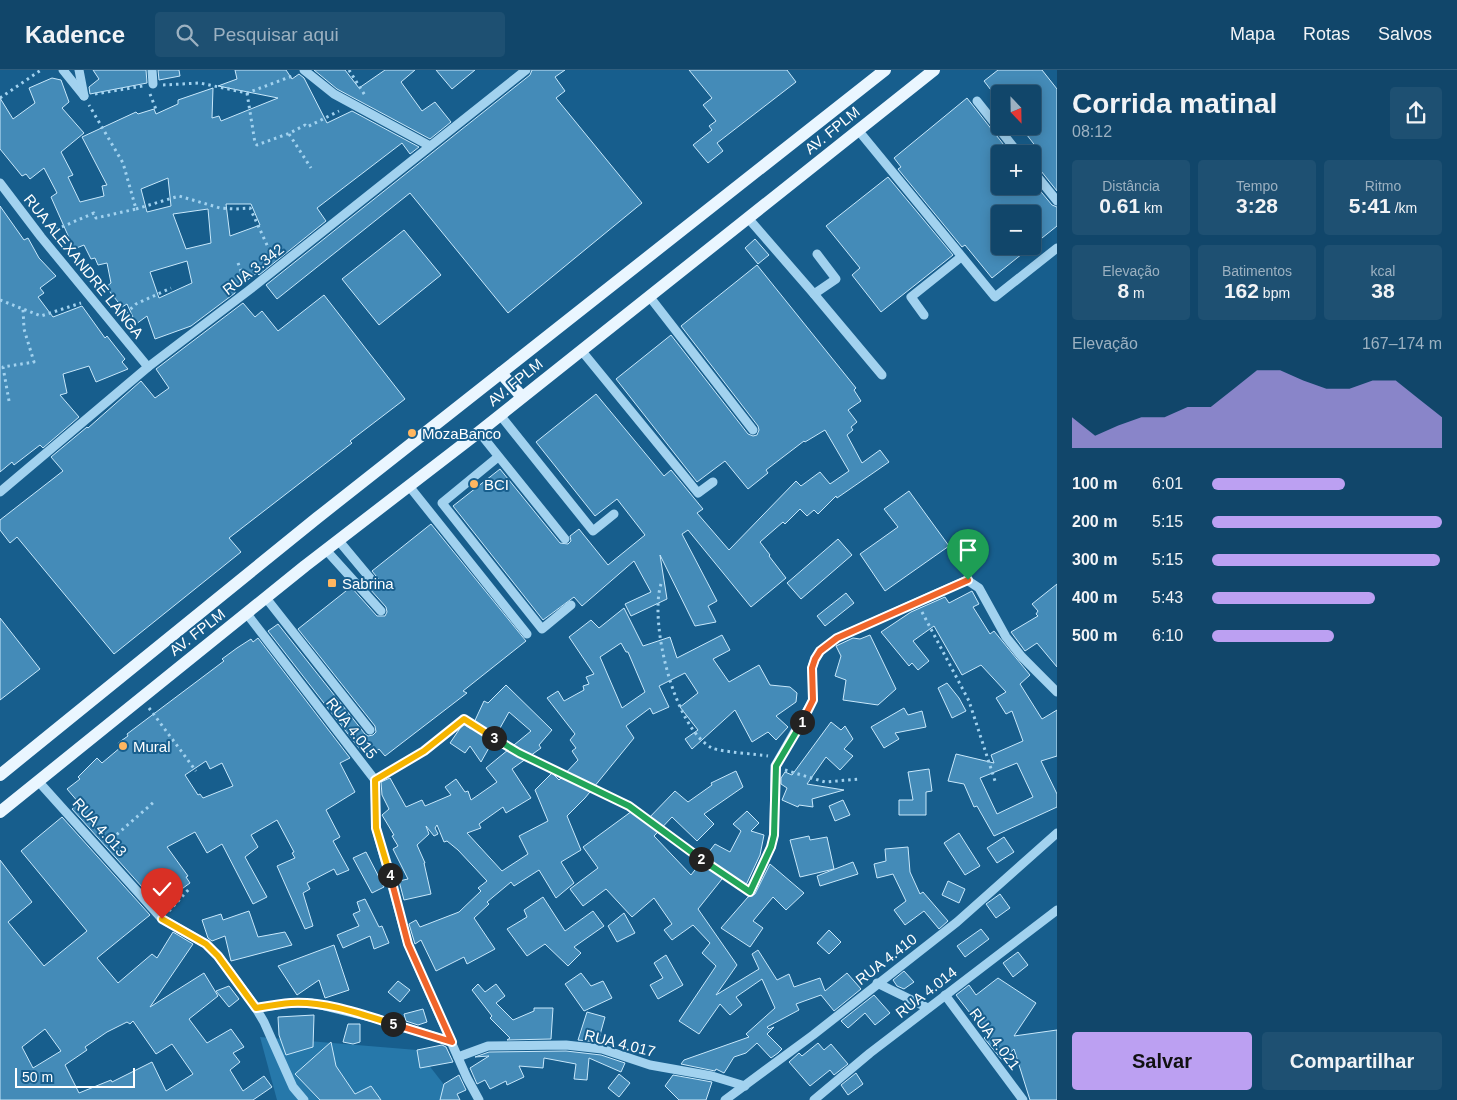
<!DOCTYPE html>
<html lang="pt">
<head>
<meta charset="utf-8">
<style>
  body { margin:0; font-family:Arial,sans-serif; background:#1e5072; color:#f1f3f6; height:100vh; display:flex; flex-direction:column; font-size:19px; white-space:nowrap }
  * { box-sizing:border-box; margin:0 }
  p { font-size:16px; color:#9cb1c1 }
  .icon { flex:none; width:28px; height:28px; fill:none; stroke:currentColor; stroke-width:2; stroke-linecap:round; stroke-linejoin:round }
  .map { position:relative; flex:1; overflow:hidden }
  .drawer { display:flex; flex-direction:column; background:#11466a; width:400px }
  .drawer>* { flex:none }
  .needle { width:32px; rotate:158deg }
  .tools { position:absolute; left:991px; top:15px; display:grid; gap:10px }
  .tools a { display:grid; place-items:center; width:50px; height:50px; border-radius:5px; background:#11466a; box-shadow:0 2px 12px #0003,0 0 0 1px #305e7e; font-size:25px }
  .scale { position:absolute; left:15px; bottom:12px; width:120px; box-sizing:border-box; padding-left:5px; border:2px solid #fff; border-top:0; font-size:14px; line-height:18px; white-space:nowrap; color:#fff; -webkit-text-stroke:4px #175e8d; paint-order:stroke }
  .pin { position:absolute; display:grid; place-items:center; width:42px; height:42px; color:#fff; margin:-51px -21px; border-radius:50% 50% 50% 0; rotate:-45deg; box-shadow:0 0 5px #0007 }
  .pin .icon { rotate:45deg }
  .km { position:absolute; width:25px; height:25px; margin:-12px; border-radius:50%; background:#222; color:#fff; font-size:14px; line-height:25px; text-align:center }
  .round { display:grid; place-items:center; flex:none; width:52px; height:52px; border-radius:5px; background:#1e5072 }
  .summary { display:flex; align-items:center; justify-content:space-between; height:85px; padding:0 15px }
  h1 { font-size:28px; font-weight:700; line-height:38px }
  .figures { display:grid; grid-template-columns:repeat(3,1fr); gap:8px; height:85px; padding:5px 15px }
  .figures div { display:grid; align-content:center; border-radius:5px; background:#1e5072; text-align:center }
  .figures b { font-size:21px; font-weight:700 }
  .figures small { font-size:14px; font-weight:400 }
  .figures p { font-size:14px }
  .chart { height:140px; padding:10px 15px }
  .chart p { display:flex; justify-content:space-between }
  .chart svg { width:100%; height:90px; margin-top:5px; fill:#bca0f2; opacity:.7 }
  .button { display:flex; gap:10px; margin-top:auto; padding:10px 15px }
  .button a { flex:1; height:58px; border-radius:5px; background:#bca0f2; color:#111; font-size:20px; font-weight:700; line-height:58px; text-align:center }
  .button a+a { background:#1e5072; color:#f1f3f6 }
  ul { padding:0 15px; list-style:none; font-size:16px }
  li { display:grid; grid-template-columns:80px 60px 1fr; align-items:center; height:38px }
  li i { height:12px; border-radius:6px; background:#bca0f2 }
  header { display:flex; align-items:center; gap:30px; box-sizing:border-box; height:70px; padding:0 25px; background:#11466a; border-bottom:1px solid #305e7e }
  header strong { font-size:24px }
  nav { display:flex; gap:28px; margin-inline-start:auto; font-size:18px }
  .search { width:350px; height:45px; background:#1e5072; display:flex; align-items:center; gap:12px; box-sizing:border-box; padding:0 18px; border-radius:5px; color:#9cb1c1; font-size:19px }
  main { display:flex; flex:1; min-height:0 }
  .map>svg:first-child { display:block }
  .green { fill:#2678aa }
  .building { fill:#448bb8; stroke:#c8e8fb; fill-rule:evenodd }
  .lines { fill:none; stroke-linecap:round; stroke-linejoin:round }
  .path { stroke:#a2d2ef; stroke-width:3; stroke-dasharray:2.5 4; stroke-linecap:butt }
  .minor { stroke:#a2d2ef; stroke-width:9 }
  .major { stroke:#eaf6ff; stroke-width:12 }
  .split-1-casing { stroke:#fff; stroke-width:10 }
  .split-2-casing { stroke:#fff; stroke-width:10 }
  .split-3-casing { stroke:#fff; stroke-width:10 }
  .split-4-casing { stroke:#fff; stroke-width:10 }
  .split-5-casing { stroke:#fff; stroke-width:10 }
  .split-6-casing { stroke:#fff; stroke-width:10 }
  .split-1 { stroke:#f0652b; stroke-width:6 }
  .split-2 { stroke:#22a559; stroke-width:6 }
  .split-3 { stroke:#22a559; stroke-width:6 }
  .split-4 { stroke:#f5b400; stroke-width:6 }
  .split-5 { stroke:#f0652b; stroke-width:6 }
  .split-6 { stroke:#f5b400; stroke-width:6 }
  .poi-dot { fill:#ffb660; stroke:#175e8d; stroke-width:2 }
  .labels { text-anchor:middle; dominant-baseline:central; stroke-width:4; stroke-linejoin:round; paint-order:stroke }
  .street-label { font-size:15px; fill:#fff; stroke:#175e8d }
  .poi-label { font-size:15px; fill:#fff; stroke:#175e8d; text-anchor:start }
</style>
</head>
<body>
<header>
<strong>Kadence</strong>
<div class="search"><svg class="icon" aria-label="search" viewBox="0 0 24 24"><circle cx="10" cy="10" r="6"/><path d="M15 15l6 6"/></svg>Pesquisar aqui</div>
<nav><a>Mapa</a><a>Rotas</a><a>Salvos</a></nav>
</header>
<main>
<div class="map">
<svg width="1057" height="1030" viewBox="0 0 1057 1030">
  <rect width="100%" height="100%" fill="#175e8d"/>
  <polygon class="green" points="260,967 417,980 456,1030 277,1030"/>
  <g class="building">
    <polygon points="93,0 146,0 147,13 90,24 89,17 99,9"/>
    <polygon points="158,0 179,0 180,6 159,10"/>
    <path d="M 235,0 L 286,0 L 292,9 L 299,4 L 304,8 L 327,53 L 352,41 L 419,77 L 410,84 L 402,73 L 317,138 L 326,151 L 259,205 L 257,203 L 235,219 L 235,223 L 191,256 L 155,269 L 147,246 L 136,254 L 127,234 L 122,237 L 106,217 L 111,213 L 107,193 L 98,195 L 95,188 L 91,189 L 84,175 L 74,179 L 51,127 L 57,123 L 44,98 L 30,109 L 26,104 L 22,106 L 0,79 L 0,28 L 13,49 L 35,33 L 29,18 L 52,8 L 61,10 L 69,32 L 62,38 L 84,63 L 61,82 L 73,105 L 68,107 L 80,132 L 104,126 L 102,116 L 107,115 L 82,67 L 136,42 L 138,44 L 154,39 L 156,44 L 178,34 L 178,30 L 213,18 L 212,48 L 219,46 L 221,51 L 278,28 L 218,16 L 237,9 ZM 168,108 L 171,136 L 147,142 L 141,119 ZM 226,134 L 251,134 L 260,155 L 230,166 ZM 208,139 L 211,173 L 186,179 L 173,144 ZM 187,191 L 192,213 L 159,228 L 150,202 Z"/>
    <polygon points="314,0 345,0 359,18 385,0 415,0 401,12 422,41 435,32 451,52 430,69 337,19"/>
    <polygon points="436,0 475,0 452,19"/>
    <polygon points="532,0 565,0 555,7 565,21 556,28 642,133 508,243 410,123 277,229 266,215 530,5"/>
    <polygon points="689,0 787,0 796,12 717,73 723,81 708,93 693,75 712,60 709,56 716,51 703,35 712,28"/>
    <polygon points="998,0 1042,0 1057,19 1057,121 1037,96 1032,94 1032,88 1040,82 1020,56 1032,56 1032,24 994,24 984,11"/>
    <polygon points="967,28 1011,84 1000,84 1000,116 1032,116 1032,111 1052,135 1057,137 1057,156 1032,176 1032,144 1000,144 1000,176 1032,176 992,208 965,175 962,177 898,99 901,97 894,88"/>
    <polygon points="888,107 953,185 881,242 852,205 860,198 826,156"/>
    <polygon points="0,136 24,170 28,168 39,188 56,206 40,218 44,223 38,227 53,247 82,236 105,268 107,266 125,289 122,292 128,299 96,312 89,296 63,304 67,323 60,325 79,347 43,378 40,375 14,395 12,392 0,402"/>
    <polygon points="404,160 441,205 379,255 342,209"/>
    <polygon points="755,169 769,185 758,194 745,178"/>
    <polygon points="757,195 856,318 854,320 861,331 848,340 857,352 851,357 853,360 847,365 862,393 880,380 889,392 837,428 836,426 818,444 814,440 807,446 800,439 785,454 783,452 760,472 770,485 769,486 786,508 751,537 688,460 682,464 717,531 708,536 716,552 695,556 660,485 667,529 631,546 625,534 651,522 634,491 582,536 574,527 543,550 453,436 500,399 560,473 568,474 571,471 570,466 579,459 608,495 645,465 617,429 595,446 536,372 596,324 664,406 671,400 703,439 697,443 729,480 796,411 801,416 820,402 830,414 849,401 825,360 805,372 804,371 766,400 768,403 748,419 725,391 697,412 616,309 671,265 748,364 753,366 757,365 759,360 758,356 681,256"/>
    <polygon points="324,225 405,329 350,371 352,373 229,468 241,482 114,584 17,467 10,473 0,460 0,450 63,401 51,387 87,357 88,358 141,311 155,328 169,318 156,299 243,233 255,247 262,241 278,261"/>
    <polygon points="909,421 949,476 885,521 860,484 898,457 884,439"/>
    <polygon points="431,454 526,571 463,621 467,623 385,686 379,679 373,684 369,680 365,684 362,682 268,561 278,554 365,664 368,666 373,665 376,662 375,656 298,559 351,517 377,546 385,546 387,542 386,537 361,509 371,519 378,518 380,511 372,501"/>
    <polygon points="838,469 852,485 801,529 787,513"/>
    <polygon points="1057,514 1057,597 1037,573 1025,581 1011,562 1038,546 1036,544 1038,541 1032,534"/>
    <path d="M 972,521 L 979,534 L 973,537 L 990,564 L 994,561 L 1030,605 L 1020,614 L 1042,649 L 1057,640 L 1057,686 L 1041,691 L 1057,724 L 1057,737 L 994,766 L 977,736 L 974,737 L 964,714 L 948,711 L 956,684 L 994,693 L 991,685 L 1023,671 L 1012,641 L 1006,644 L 996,628 L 1006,622 L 981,595 L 962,605 L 934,556 L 913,571 L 929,591 L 918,600 L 912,593 L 909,596 L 881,562 L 911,542 L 945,527 L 949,533 ZM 1017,693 L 1033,727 L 997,744 L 980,708 Z"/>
    <polygon points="846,523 854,533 825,556 817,546"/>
    <path d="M 624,538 L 643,576 L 670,567 L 677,588 L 722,565 L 730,580 L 713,589 L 729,612 L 759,595 L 770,615 L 790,617 L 797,623 L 796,632 L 776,646 L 788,657 L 776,670 L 768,662 L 752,672 L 735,640 L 692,679 L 685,669 L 698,660 L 680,637 L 698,623 L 685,603 L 659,616 L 669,637 L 653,644 L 650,638 L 626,656 L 634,668 L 585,728 L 567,746 L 581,780 L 561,792 L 574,813 L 556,828 L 539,800 L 514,816 L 511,812 L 487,832 L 489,834 L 474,848 L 495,879 L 467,894 L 464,887 L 436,901 L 421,870 L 415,874 L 409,854 L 416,850 L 420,857 L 459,842 L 481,821 L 478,818 L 487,811 L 458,780 L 447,771 L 444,772 L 437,755 L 435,758 L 438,764 L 434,766 L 426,756 L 429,764 L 417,775 L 425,793 L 424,793 L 431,824 L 404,830 L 399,811 L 408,809 L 393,779 L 398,776 L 392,766 L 394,765 L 382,745 L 389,739 L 382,725 L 381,712 L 390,708 L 406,737 L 422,730 L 425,736 L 451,725 L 445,717 L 456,709 L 465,722 L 468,721 L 471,730 L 497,712 L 486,698 L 531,661 L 509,642 L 481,692 L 470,676 L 465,683 L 450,673 L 463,654 L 471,659 L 484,631 L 488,633 L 506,615 L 552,660 L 539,675 L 541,678 L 512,699 L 531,728 L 506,743 L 503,737 L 479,754 L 481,758 L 467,763 L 502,801 L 528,784 L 519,766 L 548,751 L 535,720 L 552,703 L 559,710 L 578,690 L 572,681 L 576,678 L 570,670 L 575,664 L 547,628 L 558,621 L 564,631 L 584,620 L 583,616 L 589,614 L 586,607 L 594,604 L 569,567 L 591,550 L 599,558 ZM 621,573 L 626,582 L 628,582 L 645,622 L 622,638 L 600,587 Z"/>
    <polygon points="0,548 40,599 0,630"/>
    <polygon points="870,565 896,619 878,635 843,630 846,610 835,606 841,586 836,576 853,568 860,569"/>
    <path d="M 258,568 L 350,688 L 340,693 L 355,722 L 326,740 L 340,767 L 333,771 L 349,800 L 337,805 L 334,799 L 307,813 L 310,819 L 303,823 L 313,856 L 305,859 L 277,796 L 295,788 L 292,783 L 294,782 L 277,750 L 251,765 L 258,777 L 245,787 L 267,827 L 253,834 L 222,774 L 207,783 L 195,762 L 167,777 L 188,806 L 186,807 L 190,813 L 168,829 L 160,837 L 72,739 L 79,733 L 67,719 L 80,709 L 78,707 L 97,688 L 102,693 L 121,677 L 118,673 L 128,666 L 127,664 L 224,591 L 222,589 L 237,578 L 251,569 L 253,572 ZM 206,691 L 210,699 L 222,693 L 233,716 L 203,728 L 200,724 L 198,725 L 185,705 Z"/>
    <polygon points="947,613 959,628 966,641 952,648 938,618"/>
    <polygon points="904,638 908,645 922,641 926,657 895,663 899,669 884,678 871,657"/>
    <polygon points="831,652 841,660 845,656 853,669 844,679 853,686 840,700 826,687 807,714 844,720 812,729 813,737 799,735 798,737 782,730 787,718 781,714 781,708 785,702 792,705"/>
    <polygon points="929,699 932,721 926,722 926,745 899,745 899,730 913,730 908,702"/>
    <polygon points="736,701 743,717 704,744 714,754 697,771 672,747 654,766 691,805 715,774 730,782 741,761 733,754 747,741 759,753 751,761 764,765 760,785 746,815 726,804 698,839 737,895 716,925 759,899 752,884 758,880 777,910 789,904 794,917 820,908 825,921 847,903 861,919 834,941 821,925 796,934 799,940 767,957 769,959 774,957 767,964 782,979 778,983 771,988 757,973 746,983 734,987 724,1003 716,999 715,1001 681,994 684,990 749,967 746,964 775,938 762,909 736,927 742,935 730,945 720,934 699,964 679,951 716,896 702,883 710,873 693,855 672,870 664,860 672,854 654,828 632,847 606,819 583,836 570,819 598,798 583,777 632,741 645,752 675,721 688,732 712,715 711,713"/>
    <polygon points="843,730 850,745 835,751 829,736"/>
    <path d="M 62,747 L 150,845 L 97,888 L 118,913 L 152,884 L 157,888 L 173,862 L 193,874 L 150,937 L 204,903 L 218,926 L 189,949 L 207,973 L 231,959 L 244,977 L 233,983 L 240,992 L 230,1000 L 243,1021 L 264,1006 L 272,1017 L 253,1030 L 0,1030 L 0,790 L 32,832 L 8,852 L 44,896 L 87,861 L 21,781 ZM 133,951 L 156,984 L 172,974 L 193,1004 L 166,1021 L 152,992 L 112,1012 L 111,1010 L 79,1023 L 65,995 L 87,980 L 85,977 L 107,962 L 127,952 L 130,954 ZM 45,959 L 61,981 L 33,998 L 22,977 Z"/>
    <polygon points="959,763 980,796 965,805 944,773"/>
    <polygon points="809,766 810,770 827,767 834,799 800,807 790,770"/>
    <polygon points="1004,767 1014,782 997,793 987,778"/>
    <polygon points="908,777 910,802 920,824 923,822 948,851 939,859 924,841 905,855 894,840 906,831 893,804 877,808 874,794 886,791 885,779"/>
    <polygon points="366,782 384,817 372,823 353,788"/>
    <polygon points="853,792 858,804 820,816 817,806"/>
    <polygon points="770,794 804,823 786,840 773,827 753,851 763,858 750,877 721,858 748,827 755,824"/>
    <polygon points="948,811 965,819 959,833 942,825"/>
    <polygon points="1000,824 1010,838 996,848 986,834"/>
    <polygon points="543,827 565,861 593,841 604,856 574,877 581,883 568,896 545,874 527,886 507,859 527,847 524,840"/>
    <polygon points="365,829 379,857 382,856 389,873 374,879 370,866 343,878 337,865 359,856 353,844 360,841 357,832"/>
    <polygon points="249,841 258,867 285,862 292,875 231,891 225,866 212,871 208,868 202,850 221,844 223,850"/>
    <polygon points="624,843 635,863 617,872 608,856"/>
    <polygon points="981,859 989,869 965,887 957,876"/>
    <polygon points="829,860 841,872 829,884 817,873"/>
    <polygon points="334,875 349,920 325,928 319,910 297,925 278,896"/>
    <polygon points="1018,882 1028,895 1013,907 1003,893"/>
    <polygon points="666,885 683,915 658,929 650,915 663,908 654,893"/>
    <polygon points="904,901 914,912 904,919 897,916 893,910"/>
    <polygon points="581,903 591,916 603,911 612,928 584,941 565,914"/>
    <polygon points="998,908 1036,933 1014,966 1057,960 1057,1030 1030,1030 1014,979 1002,990 984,968 987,965 956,925 969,915 976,925"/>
    <polygon points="398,911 410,920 400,932 388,922"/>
    <polygon points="478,914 485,922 496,914 505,926 496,933 513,950 534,941 534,938 553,938 551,969 507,970 510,968 490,948 492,946 472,920"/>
    <polygon points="229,916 239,929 229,937 216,921"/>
    <polygon points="874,925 890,943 875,955 865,943 848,958 841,951"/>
    <polygon points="423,939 427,952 418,955 406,951 404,944"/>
    <polygon points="587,942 605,947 598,972 578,970"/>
    <polygon points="314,945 313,977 286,985 279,965 278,947"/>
    <polygon points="348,954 360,954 360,972 353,974 343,972"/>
    <polygon points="331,972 336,996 355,1024 371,1016 381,1030 320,1030 295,1004"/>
    <polygon points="818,973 824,980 831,974 848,994 834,1005 830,1000 810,1016 789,992 799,983 802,986"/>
    <polygon points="442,975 446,977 453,992 420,998 417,980"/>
    <polygon points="566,981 601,985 625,993 621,1002 589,988 587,1010 574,1009 576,994 544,988 543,998 519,996 524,1007 507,1015 506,1011 490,1019 485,1010 477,1014 470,998 489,986 475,987 489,982"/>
    <polygon points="856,1003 863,1014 848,1025 841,1015"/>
    <polygon points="619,1004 630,1013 619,1027 608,1018"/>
    <polygon points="459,1005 466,1020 457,1024 460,1030 440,1030 444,1014"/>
    <polygon points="673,1005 712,1012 706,1030 679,1030 665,1016"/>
  </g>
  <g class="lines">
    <g class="path">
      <polyline points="349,0 366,27"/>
      <polyline points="163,15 200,13 247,23 295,5"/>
      <polyline points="247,23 255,73 257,75 290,63 305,55 307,57 339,41"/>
      <polyline points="95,24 143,16"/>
      <polyline points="150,24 157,42"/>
      <polyline points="0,28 41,0"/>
      <polyline points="289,64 311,98"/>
      <polyline points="136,139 179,126 220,138 235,139 250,138 273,188"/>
      <polyline points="50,162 94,143 96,148 136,139 123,93 89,35"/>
      <polyline points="238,193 245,211"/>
      <polyline points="0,230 41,246 81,233"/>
      <polyline points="121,248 136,234 171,218"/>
      <polyline points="9,331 3,297 34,292 24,259 23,239"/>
      <path d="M 661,514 C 649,552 674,658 712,678 C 721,682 756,684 768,686"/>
      <polyline points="922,542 969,631 996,714"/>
      <polyline points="149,638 196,701"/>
      <polyline points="785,700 825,712 860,709"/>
      <polyline points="384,705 423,681 465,649 519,683 629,736 689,781 741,815"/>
      <polyline points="107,773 155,731"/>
      <polyline points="169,841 189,819"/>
    </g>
    <g class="minor">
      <polyline points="63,0 84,26"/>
      <polyline points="79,0 84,26"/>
      <polyline points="152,0 153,14"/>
      <polyline points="304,0 334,24 430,76"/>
      <polyline points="977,31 1019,84"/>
      <polyline points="858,60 995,227 1057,178"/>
      <polyline points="1032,100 1057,131"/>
      <polyline points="0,113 41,167 148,297"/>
      <polyline points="748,148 814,224 836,209 817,184"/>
      <polyline points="814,224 882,305"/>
      <polyline points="649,226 753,360"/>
      <polyline points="924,245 911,227 961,187"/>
      <polyline points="581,280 698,423 713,412"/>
      <polyline points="500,345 593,461 614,444"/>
      <polyline points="479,362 565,469"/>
      <polyline points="498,387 442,433 542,559 571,535"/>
      <polyline points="409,416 527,564"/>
      <polyline points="0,422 148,297 248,221 526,0"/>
      <polyline points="339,471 374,513"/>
      <polyline points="326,480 381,541"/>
      <polyline points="266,528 370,660"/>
      <polyline points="247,544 375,710 376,758 408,874 467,1008 479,1030"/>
      <polyline points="38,711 162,849 206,874 218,886 254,935 264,952 293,1017 304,1030"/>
      <polyline points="750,821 771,777 774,765 775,696 813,630 812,598 815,589 820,581 837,568 967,510 979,518 1006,567 1022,587 1057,622"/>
      <polyline points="877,913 928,938"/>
      <polyline points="945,925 1023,1030"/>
      <polyline points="256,938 291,933 312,933 378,949 452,972"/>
      <polyline points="458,987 488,976 566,975 602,979 650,995 712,1006 745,1016"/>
      <polyline points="725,1030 813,965 957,852 1057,763"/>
      <polyline points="814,1030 870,983 1057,840"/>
    </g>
    <g class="major">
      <polyline points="501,303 522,327"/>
      <polyline points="0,705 317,448 885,0"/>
      <polyline points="0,742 305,496 479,362 934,0"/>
    </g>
  </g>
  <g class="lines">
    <g class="split-1-casing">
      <polyline id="split-1" points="802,652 813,630 812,598 815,589 820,581 837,568 968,510"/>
    </g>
    <g class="split-2-casing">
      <polyline id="split-2" points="701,789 750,822 771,777 774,765 776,696 802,652"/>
    </g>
    <g class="split-3-casing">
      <polyline id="split-3" points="494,668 519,683 629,736 701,789"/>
    </g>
    <g class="split-4-casing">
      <polyline id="split-4" points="390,805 376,758 375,710 424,681 464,649 494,668"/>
    </g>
    <g class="split-5-casing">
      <polyline id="split-5" points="390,805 408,874 452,972 393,954"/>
    </g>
    <g class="split-6-casing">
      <path id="split-6" d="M 162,849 L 206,874 L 218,886 L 256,938 C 268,936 279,934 291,933 C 325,931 361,944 393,954"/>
    </g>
    <use href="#split-1" class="split-1"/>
    <use href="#split-2" class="split-2"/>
    <use href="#split-3" class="split-3"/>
    <use href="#split-4" class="split-4"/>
    <use href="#split-5" class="split-5"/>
    <use href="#split-6" class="split-6"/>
  </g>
  <g class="poi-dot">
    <circle cx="412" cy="363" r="5"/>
    <circle cx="474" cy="414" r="5"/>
    <rect x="327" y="508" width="10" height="10" rx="2.5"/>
    <circle cx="123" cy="676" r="5"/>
  </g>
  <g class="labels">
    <g class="street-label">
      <text transform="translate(832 60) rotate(-39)">AV. FPLM</text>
      <text transform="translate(84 196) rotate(51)">RUA ALEXANDRE LANGA</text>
      <text transform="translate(253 199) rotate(-38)">RUA 3.342</text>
      <text transform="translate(515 312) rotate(-39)">AV. FPLM</text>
      <text transform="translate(197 562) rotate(-38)">AV. FPLM</text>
      <text transform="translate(352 658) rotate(52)">RUA 4.015</text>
      <text transform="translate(100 757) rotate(48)">RUA 4.013</text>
      <text transform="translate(886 889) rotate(-38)">RUA 4.410</text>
      <text transform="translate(926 922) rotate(-38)">RUA 4.014</text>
      <text transform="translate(995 969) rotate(53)">RUA 4.021</text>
      <text transform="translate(620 973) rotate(14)">RUA 4.017</text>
    </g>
    <g class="poi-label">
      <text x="422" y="363">MozaBanco</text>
      <text x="484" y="414">BCI</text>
      <text x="342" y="513">Sabrina</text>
      <text x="133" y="676">Mural</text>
    </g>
  </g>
</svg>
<div class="tools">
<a><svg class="needle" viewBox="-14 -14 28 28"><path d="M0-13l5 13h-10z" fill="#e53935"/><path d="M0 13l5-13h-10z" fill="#9cb1c1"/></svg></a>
<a>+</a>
<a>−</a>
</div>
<div class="scale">50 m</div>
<div class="pin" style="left:968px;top:510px;background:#1e9e55"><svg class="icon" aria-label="arrive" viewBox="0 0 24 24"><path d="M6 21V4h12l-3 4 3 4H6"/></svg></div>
<div class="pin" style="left:162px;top:849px;background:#d93025"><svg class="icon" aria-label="check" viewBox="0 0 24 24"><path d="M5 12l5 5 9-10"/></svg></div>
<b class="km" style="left:802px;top:652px">1</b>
<b class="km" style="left:701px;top:789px">2</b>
<b class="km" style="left:494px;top:668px">3</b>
<b class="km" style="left:390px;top:805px">4</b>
<b class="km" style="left:393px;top:954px">5</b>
</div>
<section class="drawer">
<div class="summary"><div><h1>Corrida matinal</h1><p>08:12</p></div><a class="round"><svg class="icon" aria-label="share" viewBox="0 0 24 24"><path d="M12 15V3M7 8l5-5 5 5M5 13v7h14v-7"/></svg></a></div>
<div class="figures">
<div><p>Distância</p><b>0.61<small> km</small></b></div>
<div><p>Tempo</p><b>3:28</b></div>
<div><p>Ritmo</p><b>5:41<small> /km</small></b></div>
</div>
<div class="figures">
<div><p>Elevação</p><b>8<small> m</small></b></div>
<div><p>Batimentos</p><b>162<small> bpm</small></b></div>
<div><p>kcal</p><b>38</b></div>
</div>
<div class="chart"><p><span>Elevação</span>167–174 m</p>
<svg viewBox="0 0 160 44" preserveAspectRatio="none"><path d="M0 44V29L10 38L20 33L30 29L40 29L50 24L60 24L70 15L80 6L90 6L100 11L110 15L120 15L130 11L140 11L150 20L160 29V44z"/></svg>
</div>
<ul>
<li><b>100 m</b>6:01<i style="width:58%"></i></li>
<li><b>200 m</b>5:15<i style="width:100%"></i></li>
<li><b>300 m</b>5:15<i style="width:99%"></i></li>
<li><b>400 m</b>5:43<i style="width:71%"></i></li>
<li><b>500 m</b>6:10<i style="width:53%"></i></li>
</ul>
<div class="button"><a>Salvar</a><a>Compartilhar</a></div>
</section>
</main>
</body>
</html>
